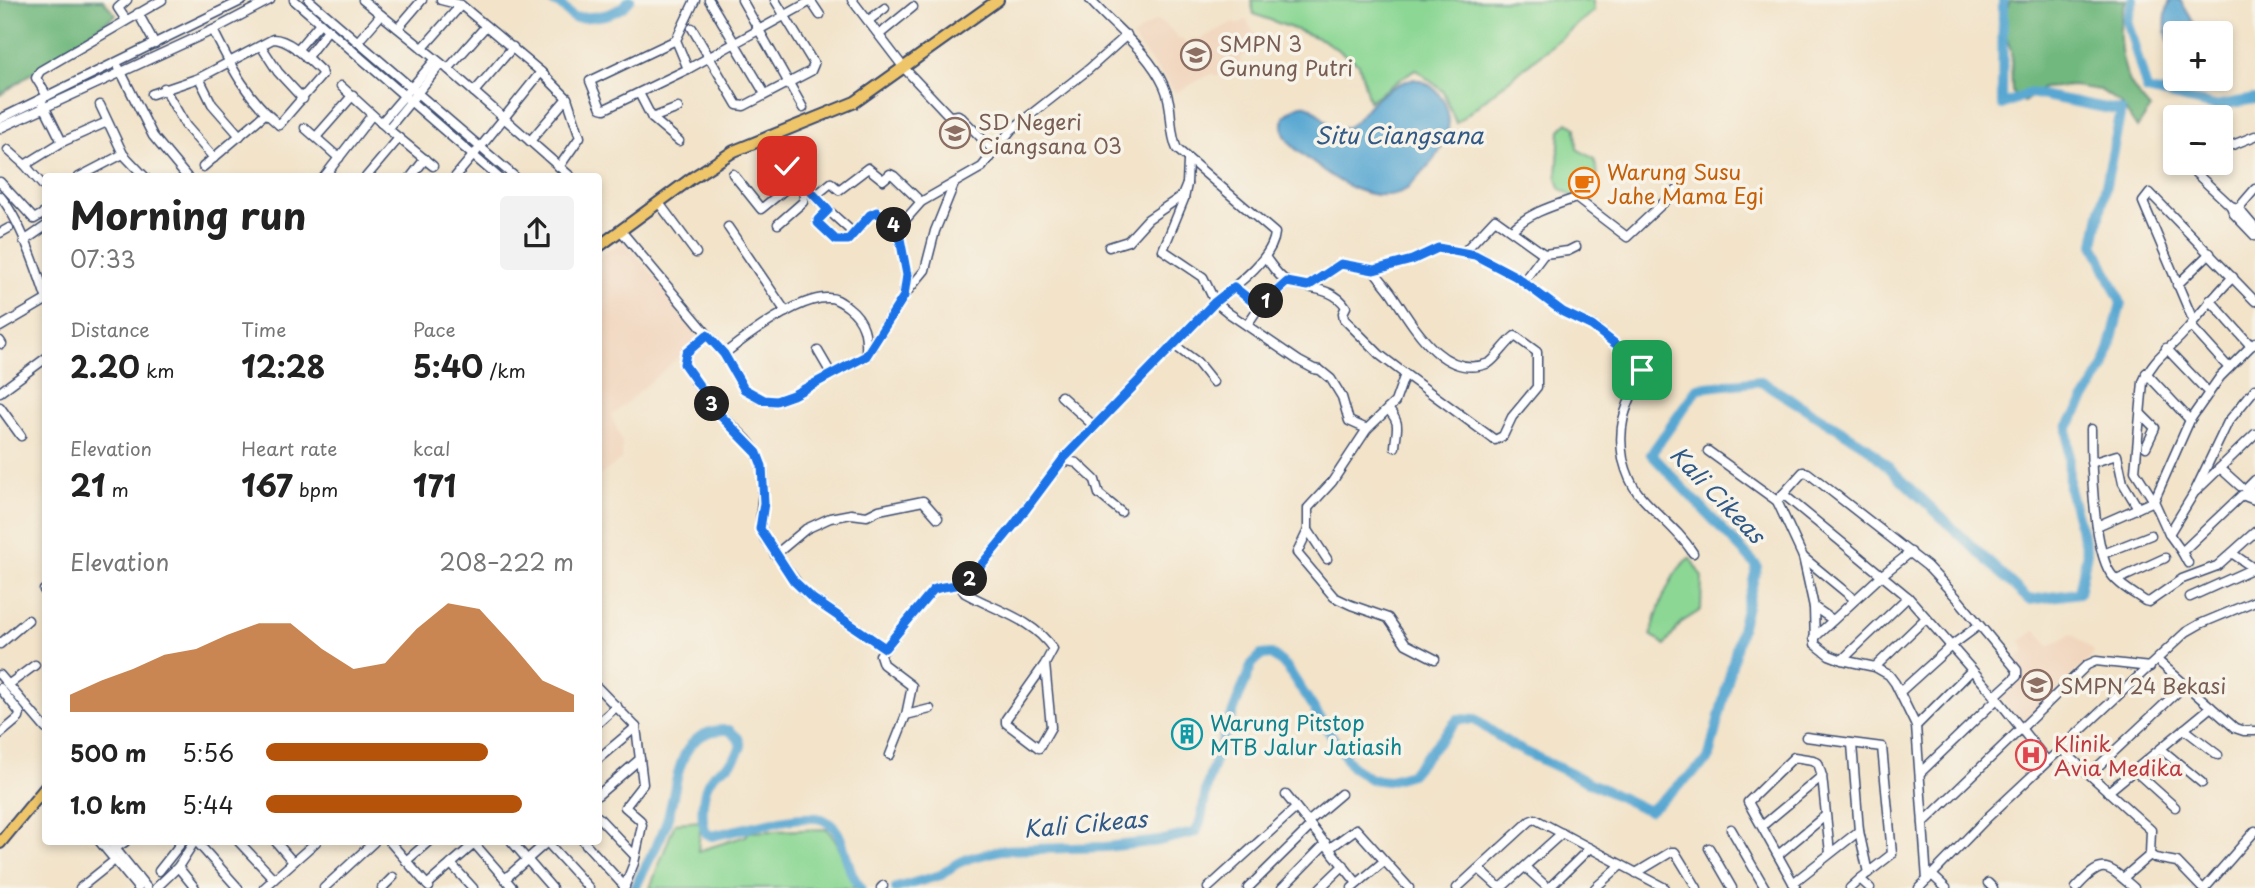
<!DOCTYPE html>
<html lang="en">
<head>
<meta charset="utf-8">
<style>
  body { margin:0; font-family:"Playpen Sans",sans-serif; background:#f2f2f2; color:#222; height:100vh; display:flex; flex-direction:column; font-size:26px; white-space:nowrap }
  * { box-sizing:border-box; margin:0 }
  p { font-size:23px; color:#767676 }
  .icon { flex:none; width:38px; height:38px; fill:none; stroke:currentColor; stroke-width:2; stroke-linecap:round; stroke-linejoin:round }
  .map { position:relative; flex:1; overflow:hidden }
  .panel { position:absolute; left:42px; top:173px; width:560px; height:672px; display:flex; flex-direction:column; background:#fff; border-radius:7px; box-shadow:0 4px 10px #0003 }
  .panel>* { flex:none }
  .buttons { position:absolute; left:2163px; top:21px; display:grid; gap:14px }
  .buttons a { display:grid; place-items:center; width:70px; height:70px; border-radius:7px; background:#fff; box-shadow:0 4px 10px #0003; font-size:35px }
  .pin { position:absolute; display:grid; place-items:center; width:60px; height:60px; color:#fff; margin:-30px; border-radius:14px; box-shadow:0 4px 10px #0006 }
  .km { position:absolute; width:35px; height:35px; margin:-18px; border-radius:50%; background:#222; color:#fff; font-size:19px; line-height:35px; text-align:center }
  .round { display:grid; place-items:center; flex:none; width:74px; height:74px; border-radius:7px; background:#f2f2f2 }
  .headline { display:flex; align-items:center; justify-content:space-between; height:119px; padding:0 28px }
  h1 { font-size:38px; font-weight:700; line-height:52px }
  .figures { display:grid; grid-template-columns:repeat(3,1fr); gap:10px; height:119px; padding:7px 28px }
  .figures div { display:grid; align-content:center }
  .figures b { font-size:30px; font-weight:700 }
  .figures small { font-size:19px; font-weight:400 }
  .figures p { font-size:19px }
  .chart { height:196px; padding:14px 28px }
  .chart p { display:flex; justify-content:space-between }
  .chart svg { width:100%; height:126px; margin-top:7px; fill:#b45309; opacity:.7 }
  ul { padding:0 28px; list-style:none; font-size:23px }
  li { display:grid; grid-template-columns:112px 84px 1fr; align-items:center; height:52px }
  li i { height:18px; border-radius:9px; background:#b45309 }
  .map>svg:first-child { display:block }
  .built { fill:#f1d5bd }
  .green { fill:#8cd794; stroke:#548379; stroke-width:2 }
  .forest { fill:#71b87e; stroke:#46746e; stroke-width:2 }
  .water { fill:#58a7d2; stroke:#3a6b98; stroke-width:2 }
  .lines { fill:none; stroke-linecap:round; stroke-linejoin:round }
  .river { stroke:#58a7d2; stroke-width:10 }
  .minor-casing { stroke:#3b4a6e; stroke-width:11 }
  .major-casing { stroke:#3b4a6e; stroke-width:14 }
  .minor { stroke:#fff; stroke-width:8 }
  .major { stroke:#eec569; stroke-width:10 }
  .route-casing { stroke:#fff; stroke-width:14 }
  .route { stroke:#1a73e8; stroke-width:9 }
  .labels { text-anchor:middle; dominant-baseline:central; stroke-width:7; stroke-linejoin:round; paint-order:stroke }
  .education-label { font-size:21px; fill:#785e54; stroke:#f7f3e8; text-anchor:start }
  .food-label { font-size:21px; fill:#c56008; stroke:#f7f3e8; text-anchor:start }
  .culture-label { font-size:21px; fill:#0d838f; stroke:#f7f3e8; text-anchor:start }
  .health-label { font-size:21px; fill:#be3a42; stroke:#f7f3e8; text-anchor:start }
  .water-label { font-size:23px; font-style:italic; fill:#305987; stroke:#f7f3e8 }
</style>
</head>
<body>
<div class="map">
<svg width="2255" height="888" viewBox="0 0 2255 888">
  <rect width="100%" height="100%" fill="#f7f3e8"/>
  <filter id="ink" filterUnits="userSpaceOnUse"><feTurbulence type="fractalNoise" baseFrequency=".0143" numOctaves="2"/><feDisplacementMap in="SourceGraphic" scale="14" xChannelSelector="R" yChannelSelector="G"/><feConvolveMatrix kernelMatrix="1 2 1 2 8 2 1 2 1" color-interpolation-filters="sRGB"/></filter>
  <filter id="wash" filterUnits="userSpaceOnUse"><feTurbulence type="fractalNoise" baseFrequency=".00686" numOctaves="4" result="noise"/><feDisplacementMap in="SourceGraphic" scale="28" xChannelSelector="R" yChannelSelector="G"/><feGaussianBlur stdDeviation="1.57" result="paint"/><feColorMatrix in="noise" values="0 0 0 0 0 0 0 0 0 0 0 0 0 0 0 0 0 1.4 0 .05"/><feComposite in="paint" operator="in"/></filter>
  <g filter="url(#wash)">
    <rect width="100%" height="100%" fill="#f2e3c9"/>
    <g class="built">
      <polygon points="1246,19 1259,42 1250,48 1250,52 1240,58 1241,62 1216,77 1213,73 1175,93 1132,37 1156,20 1162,22 1175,33 1178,39 1183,40 1188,46 1190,45 1190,39 1200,39 1234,22 1237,25"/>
      <polygon points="624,240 703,336 611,416 622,441 622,459 599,476 599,257"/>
      <polygon points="2036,630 2049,646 2072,634 2094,651 2092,657 2022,724 1999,696 2024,675 2014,661 2026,651 2021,641"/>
    </g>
    <g class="green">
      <polygon points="1251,0 1593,0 1594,11 1456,123 1443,91 1415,69 1369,101 1359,64 1323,40 1254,14"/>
      <polygon points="1568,122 1576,128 1577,149 1594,159 1598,174 1576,198 1560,188 1557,178 1560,130"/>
      <path d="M 1690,558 L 1702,577 L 1701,610 L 1682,622 L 1665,645 L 1651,635 C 1657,612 1670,571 1690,558 Z"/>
      <path d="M 701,821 L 698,851 L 746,836 L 748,832 L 826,829 C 846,847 840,870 857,888 L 650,888 L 675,823 Z"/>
    </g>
    <g class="forest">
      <polygon points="0,0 103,0 116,15 0,95"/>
      <path d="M 2010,0 L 2126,0 C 2116,24 2119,58 2130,82 C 2135,92 2143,101 2150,109 L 2137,128 L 2121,104 L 2100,90 L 2073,86 L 2043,88 L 2024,102 L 2012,92 L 2011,50 L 2001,24 Z"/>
    </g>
    <g class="water">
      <path d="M 2170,0 L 2180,0 L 2200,33 L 2175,33 L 2175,56 C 2165,38 2162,19 2170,0 Z"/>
      <path d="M 1413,79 C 1443,85 1456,115 1444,142 C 1439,157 1418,177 1407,189 C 1371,210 1326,174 1298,151 C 1287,142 1280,132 1284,117 C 1311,89 1313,116 1336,129 C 1355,129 1358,116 1370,104 C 1382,93 1397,83 1413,79 Z"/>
    </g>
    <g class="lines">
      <g class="river">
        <path d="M 549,0 L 560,5 L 574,18 C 594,17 616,17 630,0"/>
        <polyline points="2133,0 2127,20 2147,90 2215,106 2255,99"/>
        <path d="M 635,888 C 644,869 656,849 664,829 C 680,792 671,727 729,730 L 738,738 L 741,746 C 731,771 724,762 711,778 C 702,790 700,818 706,833 L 712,836 C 735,831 801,813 821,819 C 827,821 835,827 838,833 C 847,851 847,872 861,888"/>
        <path d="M 896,888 L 941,875 L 956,864 L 970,858 L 1001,850 L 1105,847 L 1159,841 L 1196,832 C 1205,816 1203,796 1209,779 C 1221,740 1237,702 1252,664 L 1261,655 L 1271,654 L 1286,666 L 1352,767 L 1371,779 L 1387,781 L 1411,774 L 1458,719 L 1475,720 L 1513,746 L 1649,811 L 1708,760 L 1757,566 L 1651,454 L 1698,388 L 1761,381 L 1866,446 L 2029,600 L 2079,593 L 2087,552 L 2069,489 L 2068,427 L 2105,366 L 2121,303 L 2094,244 L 2121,111 L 2030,93 L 2002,105 L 2003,0"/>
      </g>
    </g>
  </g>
  <g filter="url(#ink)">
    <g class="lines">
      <g class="minor-casing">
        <g id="minor">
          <polyline points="294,0 498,177"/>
          <polyline points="309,0 515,177"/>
          <polyline points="363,0 448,69 571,177"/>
          <polyline points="441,0 461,5 541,72 567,98 580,137 559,167"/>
          <polyline points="709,0 765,94"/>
          <polyline points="742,0 803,108"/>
          <polyline points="810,0 820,15"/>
          <polyline points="852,0 904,68 953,120"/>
          <polyline points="138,13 155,44"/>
          <polyline points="126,20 118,8 127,0"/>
          <polyline points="869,20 885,8"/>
          <polyline points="398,28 422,0"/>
          <polyline points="692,28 737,105 744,106 811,71 814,64 775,0"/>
          <polyline points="880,34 913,7"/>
          <polyline points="360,39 381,15"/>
          <polyline points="676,40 688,69 605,109 601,108 590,81 676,40 695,0"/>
          <polyline points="261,46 278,72 303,99"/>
          <polyline points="422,49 461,5"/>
          <polyline points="297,50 320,23"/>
          <polyline points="306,58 328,30"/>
          <polyline points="119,68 153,136 187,177"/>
          <polyline points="448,69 486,26"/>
          <polyline points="688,69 811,1"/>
          <polyline points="199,78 212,104 240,136"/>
          <polyline points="341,86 388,129 433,166"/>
          <polyline points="164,88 186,126 214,158"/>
          <polyline points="474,92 513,47"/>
          <polyline points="639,93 652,118 678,108"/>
          <path d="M 152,94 L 199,78 L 273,39 C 290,39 309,60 321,71 L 322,75 L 279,125 C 245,95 233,70 213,30"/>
          <polyline points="47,96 36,78 40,71 162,0"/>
          <polyline points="43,104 62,142"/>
          <polyline points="100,105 123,154 145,177"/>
          <polyline points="950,116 958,115 962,118 994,151"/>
          <polyline points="652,118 679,141"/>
          <polyline points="0,119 243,0"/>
          <polyline points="381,123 435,60"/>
          <polyline points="0,128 213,30 270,0"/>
          <polyline points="305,128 339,158"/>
          <polyline points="388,129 441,64"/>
          <path d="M 769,135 C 789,172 817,201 849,229"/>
          <polyline points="316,137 353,95"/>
          <polyline points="530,141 567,98"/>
          <polyline points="483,144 541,72"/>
          <polyline points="2230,146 2255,136"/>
          <polyline points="8,150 25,165 46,189"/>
          <polyline points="2185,163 2231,206"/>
          <polyline points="25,165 62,142 107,122"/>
          <polyline points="203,167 266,113"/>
          <polyline points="733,174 761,209 798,179"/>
          <polyline points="79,177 123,154"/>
          <polyline points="324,177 372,115"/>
          <polyline points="366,177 399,138"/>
          <polyline points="411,177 425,159"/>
          <polyline points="455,177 476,152"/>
          <polyline points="0,182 34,219 46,212"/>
          <path d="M 1187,184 L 1184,199 L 1163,250 L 1203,277 L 1215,302 L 1230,314 L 1299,361 L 1314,369 L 1320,370 L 1331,379 L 1342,397 L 1349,421 L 1367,429 L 1395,402 L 1405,374 L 1380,355 L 1344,319 L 1343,313 L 1346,307 C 1333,286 1306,290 1287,281 C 1278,277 1271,264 1265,257"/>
          <path d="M 0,196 C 20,220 36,267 46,297"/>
          <polyline points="815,196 831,183 839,190 868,168 883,180 890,174 894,176 921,202"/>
          <polyline points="659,203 696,253"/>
          <polyline points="2236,211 2255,189"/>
          <polyline points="778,224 803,202 806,187"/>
          <polyline points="728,227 786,312"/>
          <polyline points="898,228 921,202 982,167 1011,130 1089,69 1127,35"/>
          <polyline points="2255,228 2238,208 2231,206 2234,214 2255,236"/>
          <path d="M 1512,230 C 1530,212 1553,206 1576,198 L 1627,237 L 1676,191"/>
          <polyline points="622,232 724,354 744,389 764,400 776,401 793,395 866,356 904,296 907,275 898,228 877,212 870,215 848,239 836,240 818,223 818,220 828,210"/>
          <polyline points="0,233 9,228"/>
          <polyline points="24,241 46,226"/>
          <polyline points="1109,247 1128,241 1148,219 1182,196 1187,184 1188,161"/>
          <polyline points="1464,252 1495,219 1544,254"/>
          <path d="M 1374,270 L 1412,260 L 1438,248 L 1475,255 L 1515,276 L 1563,312 L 1593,326 L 1644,366 C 1630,401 1616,419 1623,459 C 1626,471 1630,483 1638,493 C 1656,515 1678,529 1693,553"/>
          <path d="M 2233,277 C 2217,293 2203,310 2189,327 C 2172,349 2155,354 2143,382 L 2135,471 L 2154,501 L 2169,534 L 2182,552 L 2242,495 L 2255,500"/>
          <polyline points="1523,282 1544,254 1568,251 1576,247"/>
          <polyline points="2177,285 2210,253"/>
          <path d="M 1308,286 L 1341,264 L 1374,270 C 1380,280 1388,287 1394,297 C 1414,327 1444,381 1489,363 C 1495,360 1506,343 1515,336 L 1537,352 L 1537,387 L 1512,417 L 1503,436 L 1495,440 L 1405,374"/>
          <polyline points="1234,287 1259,307 1247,325"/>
          <polyline points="906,293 925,270 935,231 954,184"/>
          <polyline points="2210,300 2251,346"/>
          <polyline points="1259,307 1287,282"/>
          <polyline points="2193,320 2143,202 2150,193 2255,301"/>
          <polyline points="2191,326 2229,368"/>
          <polyline points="0,327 46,300"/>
          <path d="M 707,335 L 686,353 L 684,364 C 695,381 706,398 719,413 C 734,429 754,441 761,463 C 769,488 754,516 765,539 L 804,592 L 885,648"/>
          <polyline points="0,341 2,344"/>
          <polyline points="1174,345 1197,362 1213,382"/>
          <polyline points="2166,348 2209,393"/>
          <polyline points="818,351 832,375"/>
          <path d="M 724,354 C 747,336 799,296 829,298 C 837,298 842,303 848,307 C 865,320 867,335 866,355"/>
          <polyline points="2146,373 2190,420"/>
          <polyline points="0,392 46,358"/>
          <polyline points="1061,396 1094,426"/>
          <polyline points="0,407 21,436"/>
          <path d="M 1388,409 C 1402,425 1396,428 1395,447"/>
          <polyline points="2141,414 2155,428 2146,447"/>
          <path d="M 2091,429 C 2091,463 2093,539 2108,569 C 2115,583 2132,592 2145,601 L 2149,602 L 2182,579 L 2217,566 L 2255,532"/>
          <polyline points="1708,451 1777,501"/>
          <polyline points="2091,463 2117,455 2123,483 2138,508"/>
          <polyline points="1059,464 1068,461 1077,463 1095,480 1099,494 1121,512"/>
          <polyline points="2220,468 2240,486"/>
          <polyline points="2255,480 2246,489 2255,493"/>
          <polyline points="2196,491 2255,434"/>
          <polyline points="1783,494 1908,597 1995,696 2047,761"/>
          <polyline points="2097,526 2154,501 2190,420 2220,377 2255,342"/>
          <polyline points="1308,530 1297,553 1334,597 1351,605 1388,618 1406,644 1435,659"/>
          <polyline points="2169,534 2194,493 2228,422 2255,389"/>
          <polyline points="2182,552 2188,563"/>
          <polyline points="2103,554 2151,535"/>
          <polyline points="2233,554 2255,569"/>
          <polyline points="775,555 806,529 830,518 851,514 867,516 879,510 923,501 938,518"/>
          <polyline points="1803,557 1854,599"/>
          <polyline points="1327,559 1308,530 1308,508 1332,482 1367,429"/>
          <polyline points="2117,580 2165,558"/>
          <path d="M 960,586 L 965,593 C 995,610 1033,619 1053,649 L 1045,664 L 1006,719 L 1006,723 L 1039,748 L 1051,727 L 1045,664"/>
          <polyline points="44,590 46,592"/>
          <polyline points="2190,597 2254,568"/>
          <polyline points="1814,607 1833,620"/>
          <polyline points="1814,638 1882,575 1911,552"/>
          <polyline points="0,644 28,620"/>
          <polyline points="1842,660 1908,597"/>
          <polyline points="2158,661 2235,728 2244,731 2255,731"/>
          <polyline points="1875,667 1926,618"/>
          <polyline points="0,675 46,729"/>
          <polyline points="8,685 35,665"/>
          <polyline points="0,688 20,713 19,718 0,734"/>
          <polyline points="598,688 636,727 643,784 625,807 640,820 642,825 634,863 624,888"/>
          <polyline points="1900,692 1951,646 1978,626"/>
          <polyline points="906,715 930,709"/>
          <polyline points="598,723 617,706"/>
          <polyline points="1916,726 1972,670"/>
          <polyline points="2184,729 2218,755"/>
          <polyline points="1806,737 1882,747 1892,854 1860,879"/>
          <polyline points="1852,744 1859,831 1868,873"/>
          <polyline points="2060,748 2151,830 2150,855 2123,878"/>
          <polyline points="2161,749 2202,783"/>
          <path d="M 890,755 L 906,715 L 912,686 L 883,664 L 880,655 L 933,590 C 945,584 957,588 968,581 L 1014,525 L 1064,458 L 1215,302 C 1234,287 1273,259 1275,233 L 1177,149 C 1168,130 1174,107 1164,86 C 1148,51 1115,28 1090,0"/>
          <polyline points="598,759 636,727"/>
          <polyline points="2135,771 2175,807"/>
          <polyline points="1920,773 1997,699"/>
          <polyline points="2090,774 2186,684"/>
          <polyline points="2108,792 2211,707"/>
          <polyline points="598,795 640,759"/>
          <polyline points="1286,795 1357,883"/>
          <polyline points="598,817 635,856"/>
          <polyline points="1308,822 1341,794"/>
          <polyline points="1923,823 2087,665 2096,661 2150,667"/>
          <polyline points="1762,826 1822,776"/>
          <polyline points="1731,829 1765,888"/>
          <polyline points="100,842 138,888"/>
          <polyline points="110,842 147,888"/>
          <polyline points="197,842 238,888"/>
          <polyline points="239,842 274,879"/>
          <polyline points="276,842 293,862"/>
          <polyline points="390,842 429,887"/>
          <polyline points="473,842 513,888"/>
          <polyline points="512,842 552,888"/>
          <polyline points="547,842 589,888"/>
          <polyline points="584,842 625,887"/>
          <polyline points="1330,848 1356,829 1409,888"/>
          <polyline points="1709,848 1732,888"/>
          <polyline points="114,849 125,842"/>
          <polyline points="1778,855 1825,816"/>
          <polyline points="2150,855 2155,858 2177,862 2202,888"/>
          <polyline points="406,861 428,842"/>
          <polyline points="451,864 473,888"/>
          <polyline points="178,867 195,888"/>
          <polyline points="1525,867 1548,888"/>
          <polyline points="1479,869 1500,888"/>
          <polyline points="159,871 182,842"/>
          <polyline points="1636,873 1671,852 1675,852 1697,888"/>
          <polyline points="1932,875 1946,888"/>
          <polyline points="505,879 547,842"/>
          <polyline points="1927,880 1916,726 1895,683 1889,675 1875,667 1842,660 1829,655 1815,644 1814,607 1803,557 1777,501 1803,472 1808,473 1927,566 1957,598 2017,670 2017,676 1995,696"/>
          <polyline points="1793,883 1859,831"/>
          <polyline points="1988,883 1993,888"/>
          <polyline points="427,885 474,844"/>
          <polyline points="80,888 110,864"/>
          <polyline points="156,888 178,867 194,842"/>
          <polyline points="264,888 316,842"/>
          <polyline points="324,888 374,842"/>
          <polyline points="382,888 393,877"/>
          <polyline points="881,888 883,886"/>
          <polyline points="1208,888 1296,808"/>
          <polyline points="1248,888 1311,826"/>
          <polyline points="1282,888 1326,843"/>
          <polyline points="1320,888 1344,865"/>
          <polyline points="1352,888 1383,862"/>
          <polyline points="1457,888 1530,821 1535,819 1665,888"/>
          <polyline points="1501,888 1562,833"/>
          <polyline points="1549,888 1590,848"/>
          <polyline points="1595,888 1621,865"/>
          <polyline points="1796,888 1748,802 1794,757 1813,760 1818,763 1822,776 1830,853"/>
          <polyline points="1850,888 1860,879 1870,888"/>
          <polyline points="1919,888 1988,817 2186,632 2200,624 2255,601"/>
          <path d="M 2076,888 C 2103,858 2106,864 2134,888"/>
          <polyline points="2205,888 2255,831"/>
        </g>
      </g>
      <g class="major-casing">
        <g id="major">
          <polyline points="598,247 692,178 734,151 855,102 998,0"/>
          <polyline points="0,843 46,787"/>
        </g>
      </g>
      <use href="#minor" class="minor"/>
      <use href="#major" class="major"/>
    </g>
  </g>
  <g class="lines" filter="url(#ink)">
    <g class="route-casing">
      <path id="route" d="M 787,166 L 828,210 L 818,220 L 818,223 L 836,240 L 848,240 L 870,215 L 877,212 L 898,228 L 907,275 L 904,296 L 866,356 L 793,395 L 776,401 L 764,400 L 744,389 L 724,354 L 707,335 L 686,353 L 684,364 L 720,415 L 757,453 L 762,466 L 764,503 L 760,529 L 794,581 L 813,599 L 885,648 L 933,590 C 945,584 957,588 968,581 L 1014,525 L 1064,458 L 1215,302 L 1234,287 L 1259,307 L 1287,282 L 1308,286 L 1341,264 L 1374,270 L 1412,260 L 1438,248 L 1475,255 L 1515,276 L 1563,312 L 1592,326 L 1644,366 L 1642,370"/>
    </g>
    <use href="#route" class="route"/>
  </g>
  <defs>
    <g id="school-ring" transform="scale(1.575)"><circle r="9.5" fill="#f7f3e8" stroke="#8d6e63" stroke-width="1.5"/><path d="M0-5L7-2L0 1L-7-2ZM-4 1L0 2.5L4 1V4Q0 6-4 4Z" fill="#8d6e63"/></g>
    <g id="cafe-ring" transform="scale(1.575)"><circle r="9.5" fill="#f7f3e8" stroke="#e8710a" stroke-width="1.5"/><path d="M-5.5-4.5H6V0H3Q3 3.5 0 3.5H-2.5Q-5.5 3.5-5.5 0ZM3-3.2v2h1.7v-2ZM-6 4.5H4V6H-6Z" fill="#e8710a"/></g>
    <g id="building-ring" transform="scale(1.575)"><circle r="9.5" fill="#f7f3e8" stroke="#0f9aa8" stroke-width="1.5"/><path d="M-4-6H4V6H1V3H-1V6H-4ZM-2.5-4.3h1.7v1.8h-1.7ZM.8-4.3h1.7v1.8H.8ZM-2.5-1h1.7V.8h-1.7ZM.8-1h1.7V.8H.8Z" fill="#0f9aa8"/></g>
    <g id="hospital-ring" transform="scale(1.575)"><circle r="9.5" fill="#f7f3e8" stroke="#e0444e" stroke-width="1.5"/><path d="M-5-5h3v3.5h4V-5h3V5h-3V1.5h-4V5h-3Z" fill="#e0444e"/></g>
  </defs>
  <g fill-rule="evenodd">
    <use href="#school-ring" x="1196" y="55"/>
    <use href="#school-ring" x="955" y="133"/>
    <use href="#cafe-ring" x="1584" y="183"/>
    <use href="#school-ring" x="2037" y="685"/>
    <use href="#building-ring" x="1187" y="734"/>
    <use href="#hospital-ring" x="2031" y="755"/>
  </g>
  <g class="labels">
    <g class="education-label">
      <text x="1219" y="43">SMPN 3<tspan x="1219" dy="24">Gunung Putri</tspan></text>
      <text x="978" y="121">SD Negeri<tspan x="978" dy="24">Ciangsana 03</tspan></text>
      <text x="2060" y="685">SMPN 24 Bekasi</text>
    </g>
    <g class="food-label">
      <text x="1607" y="171">Warung Susu<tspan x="1607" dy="24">Jahe Mama Egi</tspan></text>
    </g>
    <g class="culture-label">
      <text x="1210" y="722">Warung Pitstop<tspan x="1210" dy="24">MTB Jalur Jatiasih</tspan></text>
    </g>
    <g class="health-label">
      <text x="2054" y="743">Klinik<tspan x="2054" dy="24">Avia Medika</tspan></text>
    </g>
    <g class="water-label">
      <text x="1399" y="134">Situ Ciangsana</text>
      <text transform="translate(1718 494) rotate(46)">Kali Cikeas</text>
      <text transform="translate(1085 823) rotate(-5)">Kali Cikeas</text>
    </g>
  </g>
</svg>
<div class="buttons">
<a>+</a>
<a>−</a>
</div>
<div class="pin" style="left:1642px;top:370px;background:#1e9e55"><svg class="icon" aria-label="arrive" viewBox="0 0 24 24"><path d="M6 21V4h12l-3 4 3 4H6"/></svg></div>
<div class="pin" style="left:787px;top:166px;background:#d93025"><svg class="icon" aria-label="check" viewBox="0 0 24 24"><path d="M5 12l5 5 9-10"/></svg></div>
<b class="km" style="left:1266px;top:301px">1</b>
<b class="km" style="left:970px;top:579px">2</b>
<b class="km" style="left:712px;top:404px">3</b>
<b class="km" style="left:894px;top:225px">4</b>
<section class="panel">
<div class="headline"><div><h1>Morning run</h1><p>07:33</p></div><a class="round"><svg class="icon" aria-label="share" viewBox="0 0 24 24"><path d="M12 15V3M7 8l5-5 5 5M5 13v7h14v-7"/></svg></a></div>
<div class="figures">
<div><p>Distance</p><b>2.20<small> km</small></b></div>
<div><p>Time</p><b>12:28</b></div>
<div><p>Pace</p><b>5:40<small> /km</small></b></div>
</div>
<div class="figures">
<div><p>Elevation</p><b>21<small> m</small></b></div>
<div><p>Heart rate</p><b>167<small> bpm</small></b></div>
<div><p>kcal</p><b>171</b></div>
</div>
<div class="chart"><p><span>Elevation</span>208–222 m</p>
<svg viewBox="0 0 160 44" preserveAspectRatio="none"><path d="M0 44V38L10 33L20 29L30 24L40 22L50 17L60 13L70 13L80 22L90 29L100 27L110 15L120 6L130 8L140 20L150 33L160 38V44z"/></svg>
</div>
<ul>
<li><b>500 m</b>5:56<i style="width:72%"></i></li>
<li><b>1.0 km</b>5:44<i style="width:83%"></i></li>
</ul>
</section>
</div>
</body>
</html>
